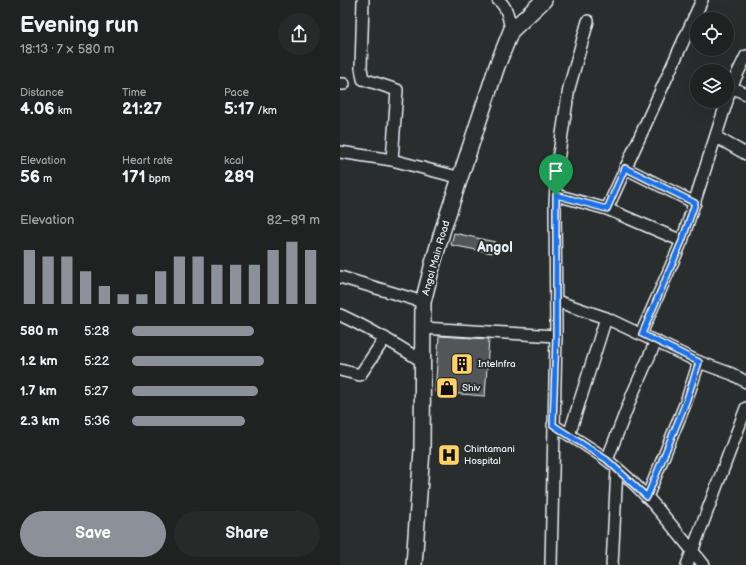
<!DOCTYPE html>
<html lang="en">
<head>
<meta charset="utf-8">
<style>
  body { margin:0; font-family:"Balsamiq Sans",sans-serif; background:#282a2a; color:#f1f3f6; height:100vh; display:flex; flex-direction:column; font-size:15px; white-space:nowrap }
  * { box-sizing:border-box; margin:0 }
  p { font-size:13px; color:#a2a4a5 }
  .icon { flex:none; width:22px; height:22px; fill:none; stroke:currentColor; stroke-width:2; stroke-linecap:round; stroke-linejoin:round }
  .map { position:relative; flex:1; overflow:hidden }
  .side { display:flex; flex-direction:column; background:#202222; width:340px }
  .side>* { flex:none }
  .buttons { position:absolute; left:350px; top:12px; display:grid; gap:8px }
  .buttons a { display:grid; place-items:center; width:44px; height:44px; border-radius:50%; background:#202222; box-shadow:0 4px 16px #0002,0 0 0 1px #3d3f40; font-size:20px }
  .pin { position:absolute; display:grid; place-items:center; width:34px; height:34px; color:#fff; margin:-41px -17px; border-radius:50% 50% 50% 0; rotate:-45deg; box-shadow:0 0 4px #0007 }
  .pin .icon { rotate:45deg }
  .round { display:grid; place-items:center; flex:none; width:42px; height:42px; border-radius:21px; background:#282a2a }
  .headline { display:flex; align-items:center; justify-content:space-between; height:68px; padding:0 20px }
  h1 { font-size:22px; font-weight:700; line-height:30px }
  .figures { display:grid; grid-template-columns:repeat(3,1fr); gap:6px; height:68px; padding:4px 20px }
  .figures div { display:grid; align-content:center }
  .figures b { font-size:17px; font-weight:700 }
  .figures small { font-size:11px; font-weight:400 }
  .figures p { font-size:11px }
  .chart { height:112px; padding:8px 20px }
  .chart p { display:flex; justify-content:space-between }
  .chart svg { width:100%; height:72px; margin-top:4px; stroke:#8c9099; stroke-width:6 }
  .button { display:flex; gap:8px; margin-top:auto; padding:8px 20px }
  .button a { flex:1; height:46px; border-radius:24px; background:#8c9099; color:#fff; font-size:16px; font-weight:700; line-height:46px; text-align:center }
  .button a+a { background:#282a2a; color:#f1f3f6 }
  ul { padding:0 20px; list-style:none; font-size:13px }
  li { display:grid; grid-template-columns:64px 48px 1fr; align-items:center; height:30px }
  li i { height:10px; border-radius:5px; background:#8c9099 }
  main { display:flex; flex:1; min-height:0 }
  .map>svg:first-child { display:block }
  .building { fill:#535759; stroke:#e8f1f8 }
  .lines { fill:none; stroke-linecap:round; stroke-linejoin:round }
  .street-casing { stroke:#e8f1f8; stroke-width:14 }
  .secondary-casing { stroke:#e8f1f8; stroke-width:18 }
  .street { stroke:#2a2d2e; stroke-width:11 }
  .secondary { stroke:#2a2d2e; stroke-width:15 }
  .route-casing { stroke:#fff; stroke-width:8 }
  .route { stroke:#1a73e8; stroke-width:5 }
  .labels { text-anchor:middle; dominant-baseline:central; stroke-width:4; stroke-linejoin:round; paint-order:stroke }
  .street-label { font-size:10px; fill:#e8f1f8; stroke:#2a2d2e }
  .poi-label { font-size:10px; fill:#e8f1f8; stroke:#2a2d2e; text-anchor:start }
  .district-label { font-size:14px; font-weight:bold; fill:#e8f1f8; stroke:#2a2d2e }
</style>
</head>
<body>
<main>
<section class="side">
<div class="headline"><div><h1>Evening run</h1><p>18:13 · 7 × 580 m</p></div><a class="round"><svg class="icon" aria-label="share" viewBox="0 0 24 24"><path d="M12 15V3M7 8l5-5 5 5M5 13v7h14v-7"/></svg></a></div>
<div class="figures">
<div><p>Distance</p><b>4.06<small> km</small></b></div>
<div><p>Time</p><b>21:27</b></div>
<div><p>Pace</p><b>5:17<small> /km</small></b></div>
</div>
<div class="figures">
<div><p>Elevation</p><b>56<small> m</small></b></div>
<div><p>Heart rate</p><b>171<small> bpm</small></b></div>
<div><p>kcal</p><b>289</b></div>
</div>
<div class="chart"><p><span>Elevation</span>82–89 m</p>
<svg viewBox="0 0 160 44" preserveAspectRatio="none"><path d="M5 44V11M15 44V15M25 44V15M35 44V24M45 44V33M55 44V38M65 44V38M75 44V24M85 44V15M95 44V15M105 44V20M115 44V20M125 44V20M135 44V11M145 44V6M155 44V11"/></svg>
</div>
<ul>
<li><b>580 m</b>5:28<i style="width:65%"></i></li>
<li><b>1.2 km</b>5:22<i style="width:70%"></i></li>
<li><b>1.7 km</b>5:27<i style="width:67%"></i></li>
<li><b>2.3 km</b>5:36<i style="width:60%"></i></li>
</ul>
<div class="button"><a>Save</a><a>Share</a></div>
</section>
<div class="map">
<svg width="406" height="565" viewBox="0 0 406 565">
  <rect width="100%" height="100%" fill="#2a2d2e"/>
  <filter id="ink" filterUnits="userSpaceOnUse"><feTurbulence type="fractalNoise" baseFrequency=".025" numOctaves="2"/><feDisplacementMap in="SourceGraphic" scale="8" xChannelSelector="R" yChannelSelector="G"/><feConvolveMatrix kernelMatrix="1 2 1 2 8 2 1 2 1" color-interpolation-filters="sRGB"/></filter>
  <g filter="url(#ink)">
    <g class="building">
      <polygon points="114,233 155,242 152,253 111,245"/>
      <polygon points="99,336 149,339 145,396 95,392"/>
    </g>
    <g class="lines">
      <g class="street-casing">
        <g id="street">
          <polyline points="23,0 21,68 23,79 57,90 52,160"/>
          <path d="M 158,0 C 168,7 169,20 171,31"/>
          <polyline points="0,84 4,84"/>
          <polyline points="391,87 406,94"/>
          <polyline points="387,100 391,87 406,56"/>
          <polyline points="376,137 406,154"/>
          <polyline points="0,152 52,160 121,178"/>
          <polyline points="285,168 355,203"/>
          <polyline points="216,195 267,209 342,241"/>
          <polyline points="267,209 362,0"/>
          <polyline points="0,277 83,302"/>
          <polyline points="216,301 266,318 359,362 392,374 406,382"/>
          <path d="M 0,315 C 29,328 55,344 82,361"/>
          <polyline points="83,328 216,336"/>
          <polyline points="301,334 342,241 387,101"/>
          <polyline points="0,370 20,375 45,338"/>
          <path d="M 213,425 C 231,436 250,447 267,460 C 305,489 334,529 364,565"/>
          <polyline points="229,435 266,318"/>
          <polyline points="267,460 293,393 316,341"/>
          <polyline points="307,497 346,402 359,362"/>
          <polyline points="211,565 216,336 215,204 217,167 229,88 248,21"/>
          <polyline points="272,565 277,469"/>
          <polyline points="347,565 406,408"/>
        </g>
      </g>
      <g class="secondary-casing">
        <polyline id="secondary" points="74,565 82,450 83,302 93,263 103,229 157,66 171,31 204,0"/>
      </g>
      <use href="#street" class="street"/>
      <use href="#secondary" class="secondary"/>
    </g>
  </g>
  <g class="lines" filter="url(#ink)">
    <g class="route-casing">
      <polygon id="route" points="285,168 355,203 342,241 302,334 359,362 346,402 307,497 267,460 213,425 216,336 216,195 267,209"/>
    </g>
    <use href="#route" class="route"/>
  </g>
  <defs>
    <g id="building-square" transform="scale(1.15)"><rect x="-9" y="-9" width="18" height="18" rx="4" fill="#ffd166" stroke="#2a2d2e"/><path d="M-4-6H4V6H1V3H-1V6H-4ZM-2.5-4.3h1.7v1.8h-1.7ZM.8-4.3h1.7v1.8H.8ZM-2.5-1h1.7V.8h-1.7ZM.8-1h1.7V.8H.8Z" fill="#111"/></g>
    <g id="shop-square" transform="scale(1.15)"><rect x="-9" y="-9" width="18" height="18" rx="4" fill="#ffd166" stroke="#2a2d2e"/><path d="M-5-2.5h2.3a2.7 3.5 0 0 1 5.4 0H5L5.5 6h-11ZM-1.5-2.5h3a1.5 2.3 0 0 0-3 0Z" fill="#111"/></g>
    <g id="hospital-square" transform="scale(1.15)"><rect x="-9" y="-9" width="18" height="18" rx="4" fill="#ffd166" stroke="#2a2d2e"/><path d="M-5-5h3v3.5h4V-5h3V5h-3V1.5h-4V5h-3Z" fill="#111"/></g>
  </defs>
  <g fill-rule="evenodd">
    <use href="#building-square" x="122" y="364"/>
    <use href="#shop-square" x="107" y="388"/>
    <use href="#hospital-square" x="109" y="455"/>
  </g>
  <g class="labels">
    <g class="street-label">
      <text transform="translate(96 258) rotate(-74)">Angol Main Road</text>
    </g>
    <g class="poi-label">
      <text x="138" y="364">Intelnfra</text>
      <text x="122" y="388">Shiv</text>
      <text x="124" y="449">Chintamani<tspan x="124" dy="12">Hospital</tspan></text>
    </g>
    <g class="district-label">
      <text x="155" y="247">Angol</text>
    </g>
  </g>
</svg>
<div class="buttons">
<a><svg class="icon" aria-label="locate" viewBox="0 0 24 24"><circle cx="12" cy="12" r="6"/><path d="M12 2v4M12 18v4M2 12h4M18 12h4"/></svg></a>
<a><svg class="icon" aria-label="layers" viewBox="0 0 24 24"><path d="M12 4l9 5-9 5-9-5zM3 14l9 5 9-5"/></svg></a>
</div>
<div class="pin" style="left:216px;top:195px;background:#1e9e55"><svg class="icon" aria-label="arrive" viewBox="0 0 24 24"><path d="M6 21V4h12l-3 4 3 4H6"/></svg></div>
</div>
</main>
</body>
</html>
